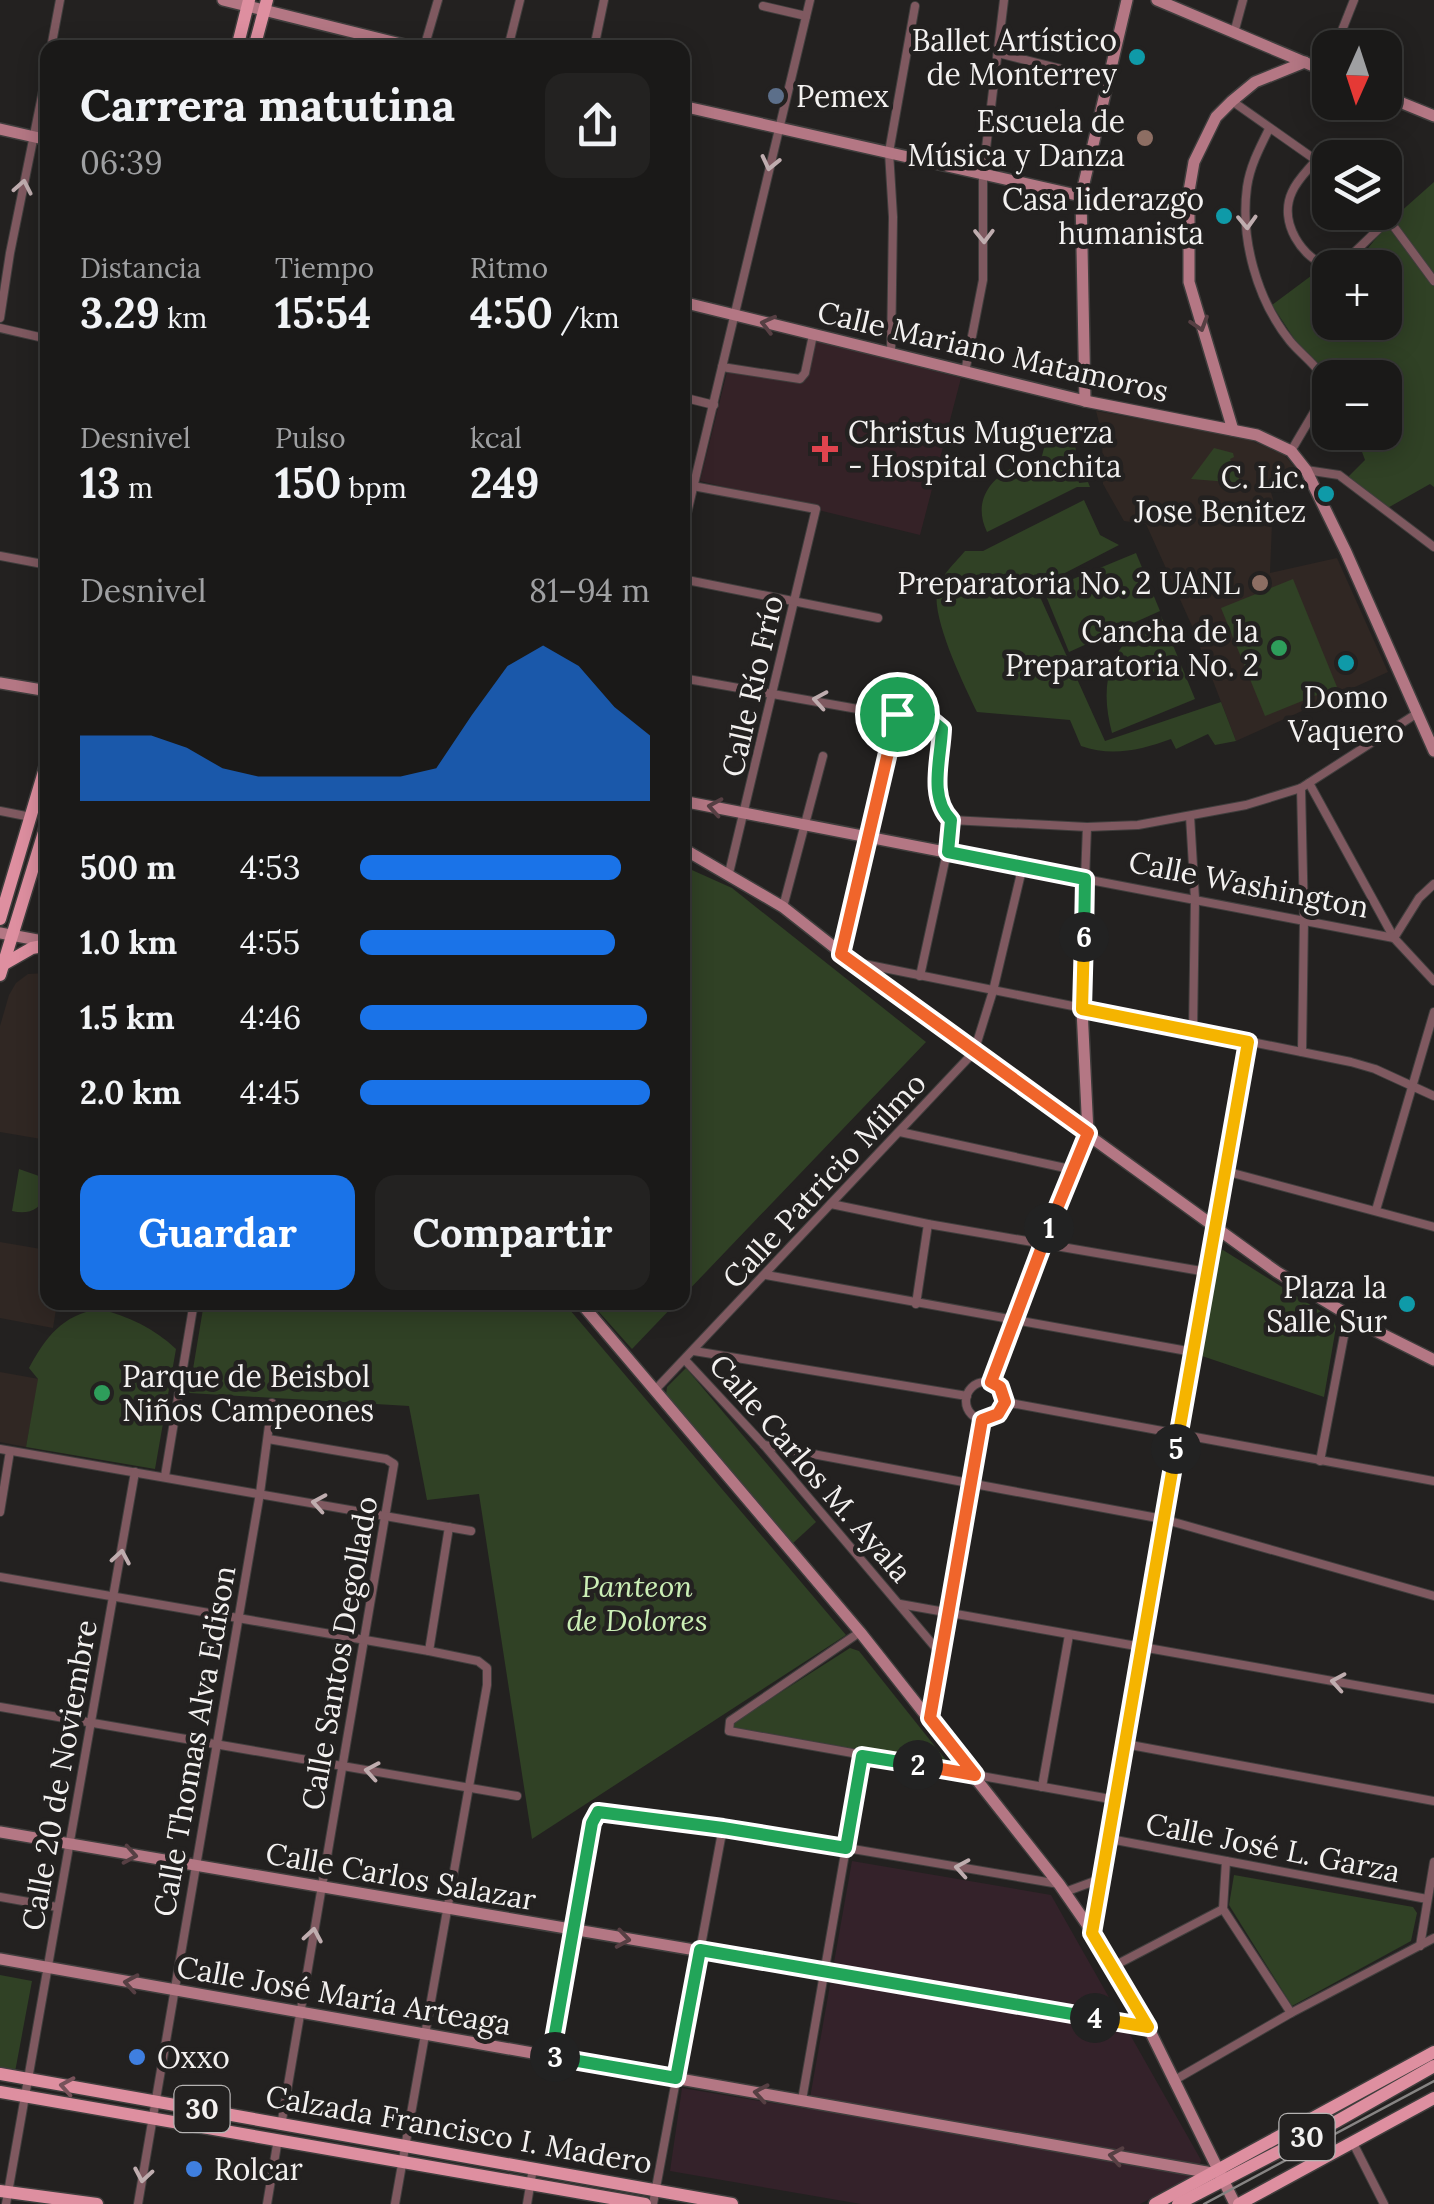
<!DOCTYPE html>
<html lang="es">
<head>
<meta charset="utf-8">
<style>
  body { margin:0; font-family:Lora,serif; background:#232221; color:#f1f3f6; height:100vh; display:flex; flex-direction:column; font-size:38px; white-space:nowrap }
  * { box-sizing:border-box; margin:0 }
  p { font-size:32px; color:#9fa0a2 }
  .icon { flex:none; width:55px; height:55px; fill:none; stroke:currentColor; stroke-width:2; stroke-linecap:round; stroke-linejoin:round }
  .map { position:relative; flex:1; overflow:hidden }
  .details { position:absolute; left:40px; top:40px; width:650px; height:1270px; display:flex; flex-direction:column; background:#1a1918; border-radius:20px; box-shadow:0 5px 25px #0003,0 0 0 2px #383837 }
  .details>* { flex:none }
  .needle { width:65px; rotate:183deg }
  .fabs { position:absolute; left:1312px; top:30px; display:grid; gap:20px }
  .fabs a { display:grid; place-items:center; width:90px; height:90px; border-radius:20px; background:#1a1918; box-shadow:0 5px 25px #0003,0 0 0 2px #383837; font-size:50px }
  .pin { position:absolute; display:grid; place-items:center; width:85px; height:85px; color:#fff; margin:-42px; border:5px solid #fff; border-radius:50%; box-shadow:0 2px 10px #0007 }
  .km { position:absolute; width:50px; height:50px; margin:-25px; border-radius:50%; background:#222; color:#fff; font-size:28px; line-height:50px; text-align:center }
  .round { display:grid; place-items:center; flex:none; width:105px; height:105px; border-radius:20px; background:#232221 }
  .head { display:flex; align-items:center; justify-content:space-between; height:170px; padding:0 40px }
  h1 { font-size:45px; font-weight:800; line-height:75px }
  .stats { display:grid; grid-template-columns:repeat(3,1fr); gap:15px; height:170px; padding:10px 40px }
  .stats div { display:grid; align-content:center }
  .stats b { font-size:42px; font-weight:800 }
  .stats small { font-size:28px; font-weight:400 }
  .stats p { font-size:28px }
  .chart { height:280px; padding:20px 40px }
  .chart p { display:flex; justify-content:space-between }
  .chart svg { width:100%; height:180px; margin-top:10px; fill:#1a73e8; opacity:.7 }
  .cta { display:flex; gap:20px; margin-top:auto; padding:20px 40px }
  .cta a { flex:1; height:115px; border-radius:20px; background:#1a73e8; color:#fff; font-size:40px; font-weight:800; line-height:115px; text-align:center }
  .cta a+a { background:#232221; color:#f1f3f6 }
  ul { padding:0 40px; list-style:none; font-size:32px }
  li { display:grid; grid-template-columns:160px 120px 1fr; align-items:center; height:75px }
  li i { height:25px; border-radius:12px; background:#1a73e8 }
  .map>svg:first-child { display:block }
  .built { fill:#302723 }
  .industrial { fill:#34222a }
  .medical { fill:#352227 }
  .green { fill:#304125 }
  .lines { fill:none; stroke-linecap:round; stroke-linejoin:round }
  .street-casing { stroke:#403e3d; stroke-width:10 }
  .secondary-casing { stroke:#403e3d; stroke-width:14 }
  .primary-casing { stroke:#403e3d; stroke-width:15 }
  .street { stroke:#7f5960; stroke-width:8 }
  .secondary { stroke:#b47784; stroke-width:11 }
  .primary { stroke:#de8fa0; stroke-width:12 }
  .rail { stroke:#868483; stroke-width:2.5 }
  .oneway { stroke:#bfadaf }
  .oneway2 { stroke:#563f43 }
  .oneway3 { stroke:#77525a }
  .split-1-casing { stroke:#fff; stroke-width:20 }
  .split-2-casing { stroke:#fff; stroke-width:20 }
  .split-3-casing { stroke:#fff; stroke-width:20 }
  .split-4-casing { stroke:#fff; stroke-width:20 }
  .split-5-casing { stroke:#fff; stroke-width:20 }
  .split-6-casing { stroke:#fff; stroke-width:20 }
  .split-7-casing { stroke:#fff; stroke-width:20 }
  .split-1 { stroke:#f0652b; stroke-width:12 }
  .split-2 { stroke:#f0652b; stroke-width:12 }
  .split-3 { stroke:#22a559; stroke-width:12 }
  .split-4 { stroke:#22a559; stroke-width:12 }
  .split-5 { stroke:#f5b400; stroke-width:12 }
  .split-6 { stroke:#f5b400; stroke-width:12 }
  .split-7 { stroke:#22a559; stroke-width:12 }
  .culture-dot { fill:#0f9aa8; stroke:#232120; stroke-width:4 }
  .service-dot { fill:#5c6f8a; stroke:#232120; stroke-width:4 }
  .education-dot { fill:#8d6e63; stroke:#232120; stroke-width:4 }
  .health-dot { fill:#e0444e; stroke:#232120; stroke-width:4 }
  .leisure-dot { fill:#2e9e5b; stroke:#232120; stroke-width:4 }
  .shop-dot { fill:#3f7fe0; stroke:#232120; stroke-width:4 }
  .labels { text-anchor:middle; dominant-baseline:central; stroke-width:9; stroke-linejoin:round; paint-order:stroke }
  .shield { fill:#232120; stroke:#b5b3b2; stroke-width:2.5 }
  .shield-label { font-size:28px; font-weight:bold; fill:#f3f1f0 }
  .poi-label { font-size:30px; fill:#f3f1f0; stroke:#232120; text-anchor:end }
  .street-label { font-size:30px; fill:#f3f1f0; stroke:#232120 }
  .park-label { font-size:30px; font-style:italic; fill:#cbefb6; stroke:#232120 }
</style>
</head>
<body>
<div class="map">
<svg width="1434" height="2204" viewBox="0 0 1434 2204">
  <rect width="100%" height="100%" fill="#232120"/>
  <g class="built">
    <polygon points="1096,411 1245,438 1284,455 1299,472 1270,489 1273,499 1270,573 1337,558 1388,672 1236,741 1192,626 1146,524 1124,521 1103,484 1102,434"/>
    <polygon points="47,973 48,973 47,1140 0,1132 0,1026 9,995 16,983 28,974"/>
    <polygon points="0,1242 47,1250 48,1302 57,1303 53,1328 0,1318"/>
    <polygon points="0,1372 39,1379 26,1447 0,1442"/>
  </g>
  <polygon class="industrial" points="852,1861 1051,1895 1201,2160 1197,2175 1140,2204 861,2204 670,2171 682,2088 808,2109"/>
  <polygon class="medical" points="813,340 961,378 920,535 700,481 728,368 802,384"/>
  <g class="green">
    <polygon points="1434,182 1434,487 1430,484 1384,510 1348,477 1365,460 1355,433 1385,432 1385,378 1330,378 1330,382 1295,340 1272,305 1323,267 1330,271 1330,322 1385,322 1385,268 1353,267 1389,222"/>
    <path d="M 1049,429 L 1074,432 L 1079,483 L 1088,482 L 1090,487 L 1077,487 L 987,532 C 974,505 986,483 1010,469 L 1037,475 Z"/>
    <polygon points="1214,448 1233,453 1234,457 1230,459 1241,483 1191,479"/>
    <path d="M 1084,500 L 1100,535 L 1119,545 L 1036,588 L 1105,741 L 1221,702 L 1236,741 L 1215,745 L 1208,734 L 1176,749 L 1171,739 C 1141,750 1112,757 1081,746 L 1070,720 L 977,712 C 964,685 932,620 937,591 C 940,576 956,562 965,551 L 983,551 Z"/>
    <polygon points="1136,553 1160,611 1069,652 1044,591"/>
    <polygon points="1293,579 1337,687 1265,716 1221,608"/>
    <path d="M 1161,616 L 1195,699 L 1112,733 C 1098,680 1110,641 1161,616 Z"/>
    <polygon points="683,866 732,888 926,1042 683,1296"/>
    <path d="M 19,1169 L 39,1176 L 46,1194 C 41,1210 28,1215 12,1211 Z"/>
    <polygon points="1223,1250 1333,1319 1336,1327 1324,1397 1199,1355 1216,1253"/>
    <polygon points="204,1303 564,1303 846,1635 532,1839 479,1494 427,1500 409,1406 189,1393"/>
    <polygon points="591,1303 676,1303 632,1349"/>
    <path d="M 99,1309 C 128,1316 154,1328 176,1349 L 155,1469 L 26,1447 L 38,1379 L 29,1368 C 46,1337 62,1315 99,1309 Z"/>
    <polygon points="686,1368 816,1522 792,1544 666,1395 667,1387"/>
    <polygon points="850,1648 859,1651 953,1769 732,1734 731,1724"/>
    <polygon points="1234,1875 1413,1907 1417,1913 1411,1941 1292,2006 1229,1905"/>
    <polygon points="0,1975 32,1981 15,2072 0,2070"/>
  </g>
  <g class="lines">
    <g class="street-casing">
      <g id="street">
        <polyline points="763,6 806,16"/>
        <polyline points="1234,33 1243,0"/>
        <polyline points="51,48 60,0"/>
        <polyline points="424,48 438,0"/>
        <polyline points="508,48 520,0"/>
        <polyline points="594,48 604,0"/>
        <polyline points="1335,48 1354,0"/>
        <polyline points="998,53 1109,81"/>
        <polyline points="1232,101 1330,170"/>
        <path d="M 1269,129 C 1260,147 1250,166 1247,187 C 1240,239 1257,300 1290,341 C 1303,357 1323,368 1327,390 L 1291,451"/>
        <path d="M 1316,160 C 1308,170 1297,180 1292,192 C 1278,222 1302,259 1331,268"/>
        <polyline points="1383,212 1434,281"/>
        <polyline points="1338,268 1389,219"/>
        <polyline points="0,318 10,253 48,66"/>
        <polyline points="0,328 48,339"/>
        <polyline points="891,354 893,217 889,152 915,6"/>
        <polyline points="722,367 800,379 805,373 813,335"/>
        <polyline points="965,372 983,280 983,173 1004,0"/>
        <polyline points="682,397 714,405"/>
        <polyline points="1306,470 1339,475 1434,547"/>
        <polyline points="682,484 816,509 729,873"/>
        <polyline points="682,534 810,0"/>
        <polyline points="0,556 48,565"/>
        <polyline points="682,579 878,618"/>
        <path d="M 682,678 L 937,723 L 942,729 C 941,758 928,797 951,820 L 1087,827 L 1138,825 L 1246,805 L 1301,788 L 1416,714"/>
        <polyline points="1309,783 1394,938 1434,981"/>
        <polyline points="1301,788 1304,919 1302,1052"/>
        <polyline points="0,811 31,817"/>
        <polyline points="1190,816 1195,899 1193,1031"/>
        <polyline points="1087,827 1085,879 1394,938 1419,898 1434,884"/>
        <polyline points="783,907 823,756"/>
        <polyline points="841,954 897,714"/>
        <polyline points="859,963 1351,1062 1375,1069 1434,1096"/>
        <polyline points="920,976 947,852 951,820"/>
        <polyline points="900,1132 1070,1169"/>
        <polyline points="1225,1171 1434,1227"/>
        <polyline points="831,1204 928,1224 1207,1272"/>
        <polyline points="1376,1210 1434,1012"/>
        <polyline points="766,1275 1193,1352"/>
        <polyline points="916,1304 928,1224"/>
        <polyline points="694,1351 967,1396"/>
        <polyline points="685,1360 764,1445 940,1653"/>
        <circle cx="985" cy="1401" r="19"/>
        <polyline points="991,1382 1070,1169 1088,1133"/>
        <polyline points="655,1390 974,1052 993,991 1023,865"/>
        <polyline points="1005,1402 1434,1481"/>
        <polyline points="268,1439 386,1459 394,1464 281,2126"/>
        <polyline points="764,1445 1163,1519 1434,1596"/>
        <polyline points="0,1449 471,1531"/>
        <polyline points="1320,1461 1348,1315"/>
        <polyline points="165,1476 194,1302"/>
        <polyline points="0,1512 10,1451"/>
        <polyline points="0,1577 429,1651 478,1661 487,1668 487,1685 395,2204"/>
        <polyline points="900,1604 1434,1699"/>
        <polyline points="860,1632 730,1721 729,1731 1116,1800"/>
        <polyline points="429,1651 449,1527"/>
        <polyline points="0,1707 517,1796"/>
        <polyline points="930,1718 982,1420"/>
        <polyline points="1125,1744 1434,1801"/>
        <polyline points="1042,1787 1069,1635"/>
        <polyline points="1110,1839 1427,1899"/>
        <polyline points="1065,1892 1103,1878"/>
        <polyline points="0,1897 57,1907"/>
        <polyline points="1223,1909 1291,2013"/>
        <polyline points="1223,1909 1226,1861"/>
        <polyline points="1093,1933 1248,1042"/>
        <polyline points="1420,1946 1434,1862"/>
        <polyline points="1112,1967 1223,1909"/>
        <polyline points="551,2056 592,1823 599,1812 723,1827 1059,1884"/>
        <polyline points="1173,2081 1291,2013 1434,1938"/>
        <polyline points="802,2100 862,1756"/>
        <polyline points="1353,2143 1384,2204"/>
        <polyline points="6,2204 135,1472"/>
        <polyline points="138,2204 260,1493 272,1403"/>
        <polyline points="267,2204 278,2139"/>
        <polyline points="527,2204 533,2168"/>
        <polyline points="653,2204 723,1827"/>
      </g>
    </g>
    <g class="secondary-casing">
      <g id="secondary">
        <polyline points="223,0 417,48"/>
        <polyline points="1157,0 1330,73"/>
        <polyline points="1385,96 1434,116"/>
        <polyline points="682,106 1081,196"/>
        <polyline points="0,129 48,140"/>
        <polyline points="682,302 1085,401 1257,435 1291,451 1306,470 1346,552 1434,751"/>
        <polyline points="1085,401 1081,196 1127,0"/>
        <polyline points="1233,430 1189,282 1189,191 1194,162 1216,117 1232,101 1255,82 1305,62"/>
        <polyline points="0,683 48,691"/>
        <polyline points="682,801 1085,879 1082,1009 1088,1133"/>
        <polyline points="682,848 783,907 891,992 1277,1272 1370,1328 1434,1360"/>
        <polyline points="0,933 48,942"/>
        <polyline points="580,1302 860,1632 1059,1884 1093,1933 1148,2027 1235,2204"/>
        <polyline points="0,1832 1148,2027"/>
        <polyline points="0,1959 1212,2173"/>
      </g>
    </g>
    <g class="primary-casing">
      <g id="primary">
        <polyline points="237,48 249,0"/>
        <polyline points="254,48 267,0"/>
        <polyline points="0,919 48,758"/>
        <polyline points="4,964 32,948 48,945"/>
        <polyline points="0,975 48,819"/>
        <polyline points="0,2074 732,2204"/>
        <polyline points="0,2092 645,2204"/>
        <polyline points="0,2191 97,2204"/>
        <polyline points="1155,2204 1434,2052"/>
        <polyline points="1178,2204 1332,2124 1434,2066"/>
        <polyline points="1239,2204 1434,2098"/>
      </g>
    </g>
    <use href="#street" class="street"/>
    <use href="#secondary" class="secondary"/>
    <use href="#primary" class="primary"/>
    <polyline class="rail" points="1204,2204 1434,2081"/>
  </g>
  <defs><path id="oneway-chevron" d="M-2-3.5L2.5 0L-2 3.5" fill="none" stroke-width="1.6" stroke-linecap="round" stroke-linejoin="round" transform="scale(2.5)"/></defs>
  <g class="oneway">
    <use href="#oneway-chevron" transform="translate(770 163) rotate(103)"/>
    <use href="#oneway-chevron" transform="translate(23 187) rotate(-79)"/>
    <use href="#oneway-chevron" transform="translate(1247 222) rotate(88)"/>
    <use href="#oneway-chevron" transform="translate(984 236) rotate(89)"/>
    <use href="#oneway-chevron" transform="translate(820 700) rotate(-170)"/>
    <use href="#oneway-chevron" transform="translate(319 1503) rotate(-170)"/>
    <use href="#oneway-chevron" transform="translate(121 1557) rotate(-80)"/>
    <use href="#oneway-chevron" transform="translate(1338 1682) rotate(-170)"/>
    <use href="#oneway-chevron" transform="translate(372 1771) rotate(-170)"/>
    <use href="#oneway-chevron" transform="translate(962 1868) rotate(-170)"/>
    <use href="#oneway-chevron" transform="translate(313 1935) rotate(-80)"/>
    <use href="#oneway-chevron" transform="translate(143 2175) rotate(100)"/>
  </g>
  <g class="oneway2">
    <use href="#oneway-chevron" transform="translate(768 324) rotate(-166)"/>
    <use href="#oneway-chevron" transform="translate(1200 324) rotate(73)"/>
    <use href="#oneway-chevron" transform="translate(715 807) rotate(-170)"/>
    <use href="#oneway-chevron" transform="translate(130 1855) rotate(10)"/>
    <use href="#oneway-chevron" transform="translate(623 1939) rotate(9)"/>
    <use href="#oneway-chevron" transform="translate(131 1983) rotate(-170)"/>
    <use href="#oneway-chevron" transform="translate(761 2093) rotate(-170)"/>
    <use href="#oneway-chevron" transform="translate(1116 2156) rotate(-170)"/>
  </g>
  <use class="oneway3" href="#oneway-chevron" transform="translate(67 2086) rotate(-170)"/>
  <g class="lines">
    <g class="split-1-casing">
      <polyline id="split-1" points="897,714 841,954 1088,1133 1049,1228"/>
    </g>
    <g class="split-2-casing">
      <polyline id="split-2" points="918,1765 975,1775 930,1718 982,1420 998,1414 1005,1402 1000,1387 991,1382 1049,1228"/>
    </g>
    <g class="split-3-casing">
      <polyline id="split-3" points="555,2057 551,2056 592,1823 598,1812 723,1828 846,1848 862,1756 918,1765"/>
    </g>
    <g class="split-4-casing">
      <polyline id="split-4" points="555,2057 676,2078 700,1950 1095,2018"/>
    </g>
    <g class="split-5-casing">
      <polyline id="split-5" points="1095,2018 1148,2027 1092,1933 1176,1449"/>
    </g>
    <g class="split-6-casing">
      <polyline id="split-6" points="1084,937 1082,1009 1248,1042 1176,1449"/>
    </g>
    <g class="split-7-casing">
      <path id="split-7" d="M 897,714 L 930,719 L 942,729 C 941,758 928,797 951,820 L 948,852 L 1085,879 L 1084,937"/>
    </g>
    <use href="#split-1" class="split-1"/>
    <use href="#split-2" class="split-2"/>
    <use href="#split-3" class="split-3"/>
    <use href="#split-4" class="split-4"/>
    <use href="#split-5" class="split-5"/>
    <use href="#split-6" class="split-6"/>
    <use href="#split-7" class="split-7"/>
  </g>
  <g class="culture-dot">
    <circle cx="1137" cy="57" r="10"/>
    <circle cx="1224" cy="216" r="10"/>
    <circle cx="1326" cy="494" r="10"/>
    <circle cx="1346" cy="663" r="10"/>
    <circle cx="1407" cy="1304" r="10"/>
  </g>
  <circle class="service-dot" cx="776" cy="96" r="10"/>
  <g class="education-dot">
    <circle cx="1145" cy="138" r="10"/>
    <circle cx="1260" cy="583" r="10"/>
  </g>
  <path class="health-dot" d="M820 434h10v10h10v10h-10v10h-10v-10h-10v-10h10z"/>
  <g class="leisure-dot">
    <circle cx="1279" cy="648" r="10"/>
    <circle cx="102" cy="1393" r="10"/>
  </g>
  <g class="shop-dot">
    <circle cx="137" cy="2057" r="10"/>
    <circle cx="194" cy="2169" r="10"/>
  </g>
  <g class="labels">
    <g class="shield">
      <rect x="174.5" y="2086" width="55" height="46" rx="8"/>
      <rect x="1279.5" y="2114" width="55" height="46" rx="8"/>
    </g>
    <g class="shield-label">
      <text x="202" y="2109">30</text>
      <text x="1307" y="2137">30</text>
    </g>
    <g class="poi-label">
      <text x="1117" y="40">Ballet Artístico<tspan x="1117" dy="34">de Monterrey</tspan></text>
      <text x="796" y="96" text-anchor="start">Pemex</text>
      <text x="1125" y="121">Escuela de<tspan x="1125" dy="34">Música y Danza</tspan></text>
      <text x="1204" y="199">Casa liderazgo<tspan x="1204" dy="34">humanista</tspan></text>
      <text x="848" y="432" text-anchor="start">Christus Muguerza<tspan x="848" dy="34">- Hospital Conchita</tspan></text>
      <text x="1306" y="477">C. Lic.<tspan x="1306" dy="34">Jose Benitez</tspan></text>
      <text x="1240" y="583">Preparatoria No. 2 UANL</text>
      <text x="1259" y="631">Cancha de la<tspan x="1259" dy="34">Preparatoria No. 2</tspan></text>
      <text x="1346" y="697" text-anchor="middle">Domo<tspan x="1346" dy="34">Vaquero</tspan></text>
      <text x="1387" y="1287">Plaza la<tspan x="1387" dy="34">Salle Sur</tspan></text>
      <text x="122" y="1376" text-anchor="start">Parque de Beisbol<tspan x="122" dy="34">Niños Campeones</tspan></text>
      <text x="157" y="2057" text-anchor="start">Oxxo</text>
      <text x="214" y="2169" text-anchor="start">Rolcar</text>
    </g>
    <g class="street-label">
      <text transform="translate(993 351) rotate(13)">Calle Mariano Matamoros</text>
      <text transform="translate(752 686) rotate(-77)">Calle Río Frío</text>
      <text transform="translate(1249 884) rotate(11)">Calle Washington</text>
      <text transform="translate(824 1180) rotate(-47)">Calle Patricio Milmo</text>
      <text transform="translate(811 1468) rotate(49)">Calle Carlos M. Ayala</text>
      <text transform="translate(339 1653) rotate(-80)">Calle Santos Degollado</text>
      <text transform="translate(194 1741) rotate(-80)">Calle Thomas Alva Edison</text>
      <text transform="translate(59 1775) rotate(-80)">Calle 20 de Noviembre</text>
      <text transform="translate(1273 1847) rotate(11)">Calle José L. Garza</text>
      <text transform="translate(401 1876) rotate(10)">Calle Carlos Salazar</text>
      <text transform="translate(344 1995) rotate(10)">Calle José María Arteaga</text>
      <text transform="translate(459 2129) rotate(10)">Calzada Francisco I. Madero</text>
    </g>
    <g class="park-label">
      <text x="637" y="1586">Panteon<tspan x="637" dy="34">de Dolores</tspan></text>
    </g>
  </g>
</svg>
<div class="fabs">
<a><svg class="needle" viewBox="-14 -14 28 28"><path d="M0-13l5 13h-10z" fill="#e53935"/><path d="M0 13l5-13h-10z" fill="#9fa0a2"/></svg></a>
<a><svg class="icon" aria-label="layers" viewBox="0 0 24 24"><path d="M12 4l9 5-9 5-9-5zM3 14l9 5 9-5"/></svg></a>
<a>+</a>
<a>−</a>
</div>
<div class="pin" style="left:897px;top:714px;background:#1e9e55"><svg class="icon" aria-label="arrive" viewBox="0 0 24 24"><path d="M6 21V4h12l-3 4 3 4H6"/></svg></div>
<b class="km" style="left:1049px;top:1228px">1</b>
<b class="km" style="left:918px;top:1765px">2</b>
<b class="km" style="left:555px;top:2057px">3</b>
<b class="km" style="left:1095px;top:2018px">4</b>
<b class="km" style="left:1176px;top:1449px">5</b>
<b class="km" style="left:1084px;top:937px">6</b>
<section class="details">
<div class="head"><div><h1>Carrera matutina</h1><p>06:39</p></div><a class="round"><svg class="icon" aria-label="share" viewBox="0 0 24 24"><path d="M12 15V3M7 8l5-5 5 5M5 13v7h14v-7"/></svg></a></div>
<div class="stats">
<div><p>Distancia</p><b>3.29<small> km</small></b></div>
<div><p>Tiempo</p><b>15:54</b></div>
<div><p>Ritmo</p><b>4:50<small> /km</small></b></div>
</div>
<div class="stats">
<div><p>Desnivel</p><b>13<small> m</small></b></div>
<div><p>Pulso</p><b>150<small> bpm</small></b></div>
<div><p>kcal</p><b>249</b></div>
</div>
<div class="chart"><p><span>Desnivel</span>81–94 m</p>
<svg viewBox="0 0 160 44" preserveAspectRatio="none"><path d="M0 44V28L10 28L20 28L30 31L40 36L50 38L60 38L70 38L80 38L90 38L100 36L110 23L120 11L130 6L140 11L150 21L160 28V44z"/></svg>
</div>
<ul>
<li><b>500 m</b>4:53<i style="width:90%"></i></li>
<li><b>1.0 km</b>4:55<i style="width:88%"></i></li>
<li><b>1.5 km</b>4:46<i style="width:99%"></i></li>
<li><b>2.0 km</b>4:45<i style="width:100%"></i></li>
</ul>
<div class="cta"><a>Guardar</a><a>Compartir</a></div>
</section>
</div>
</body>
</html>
